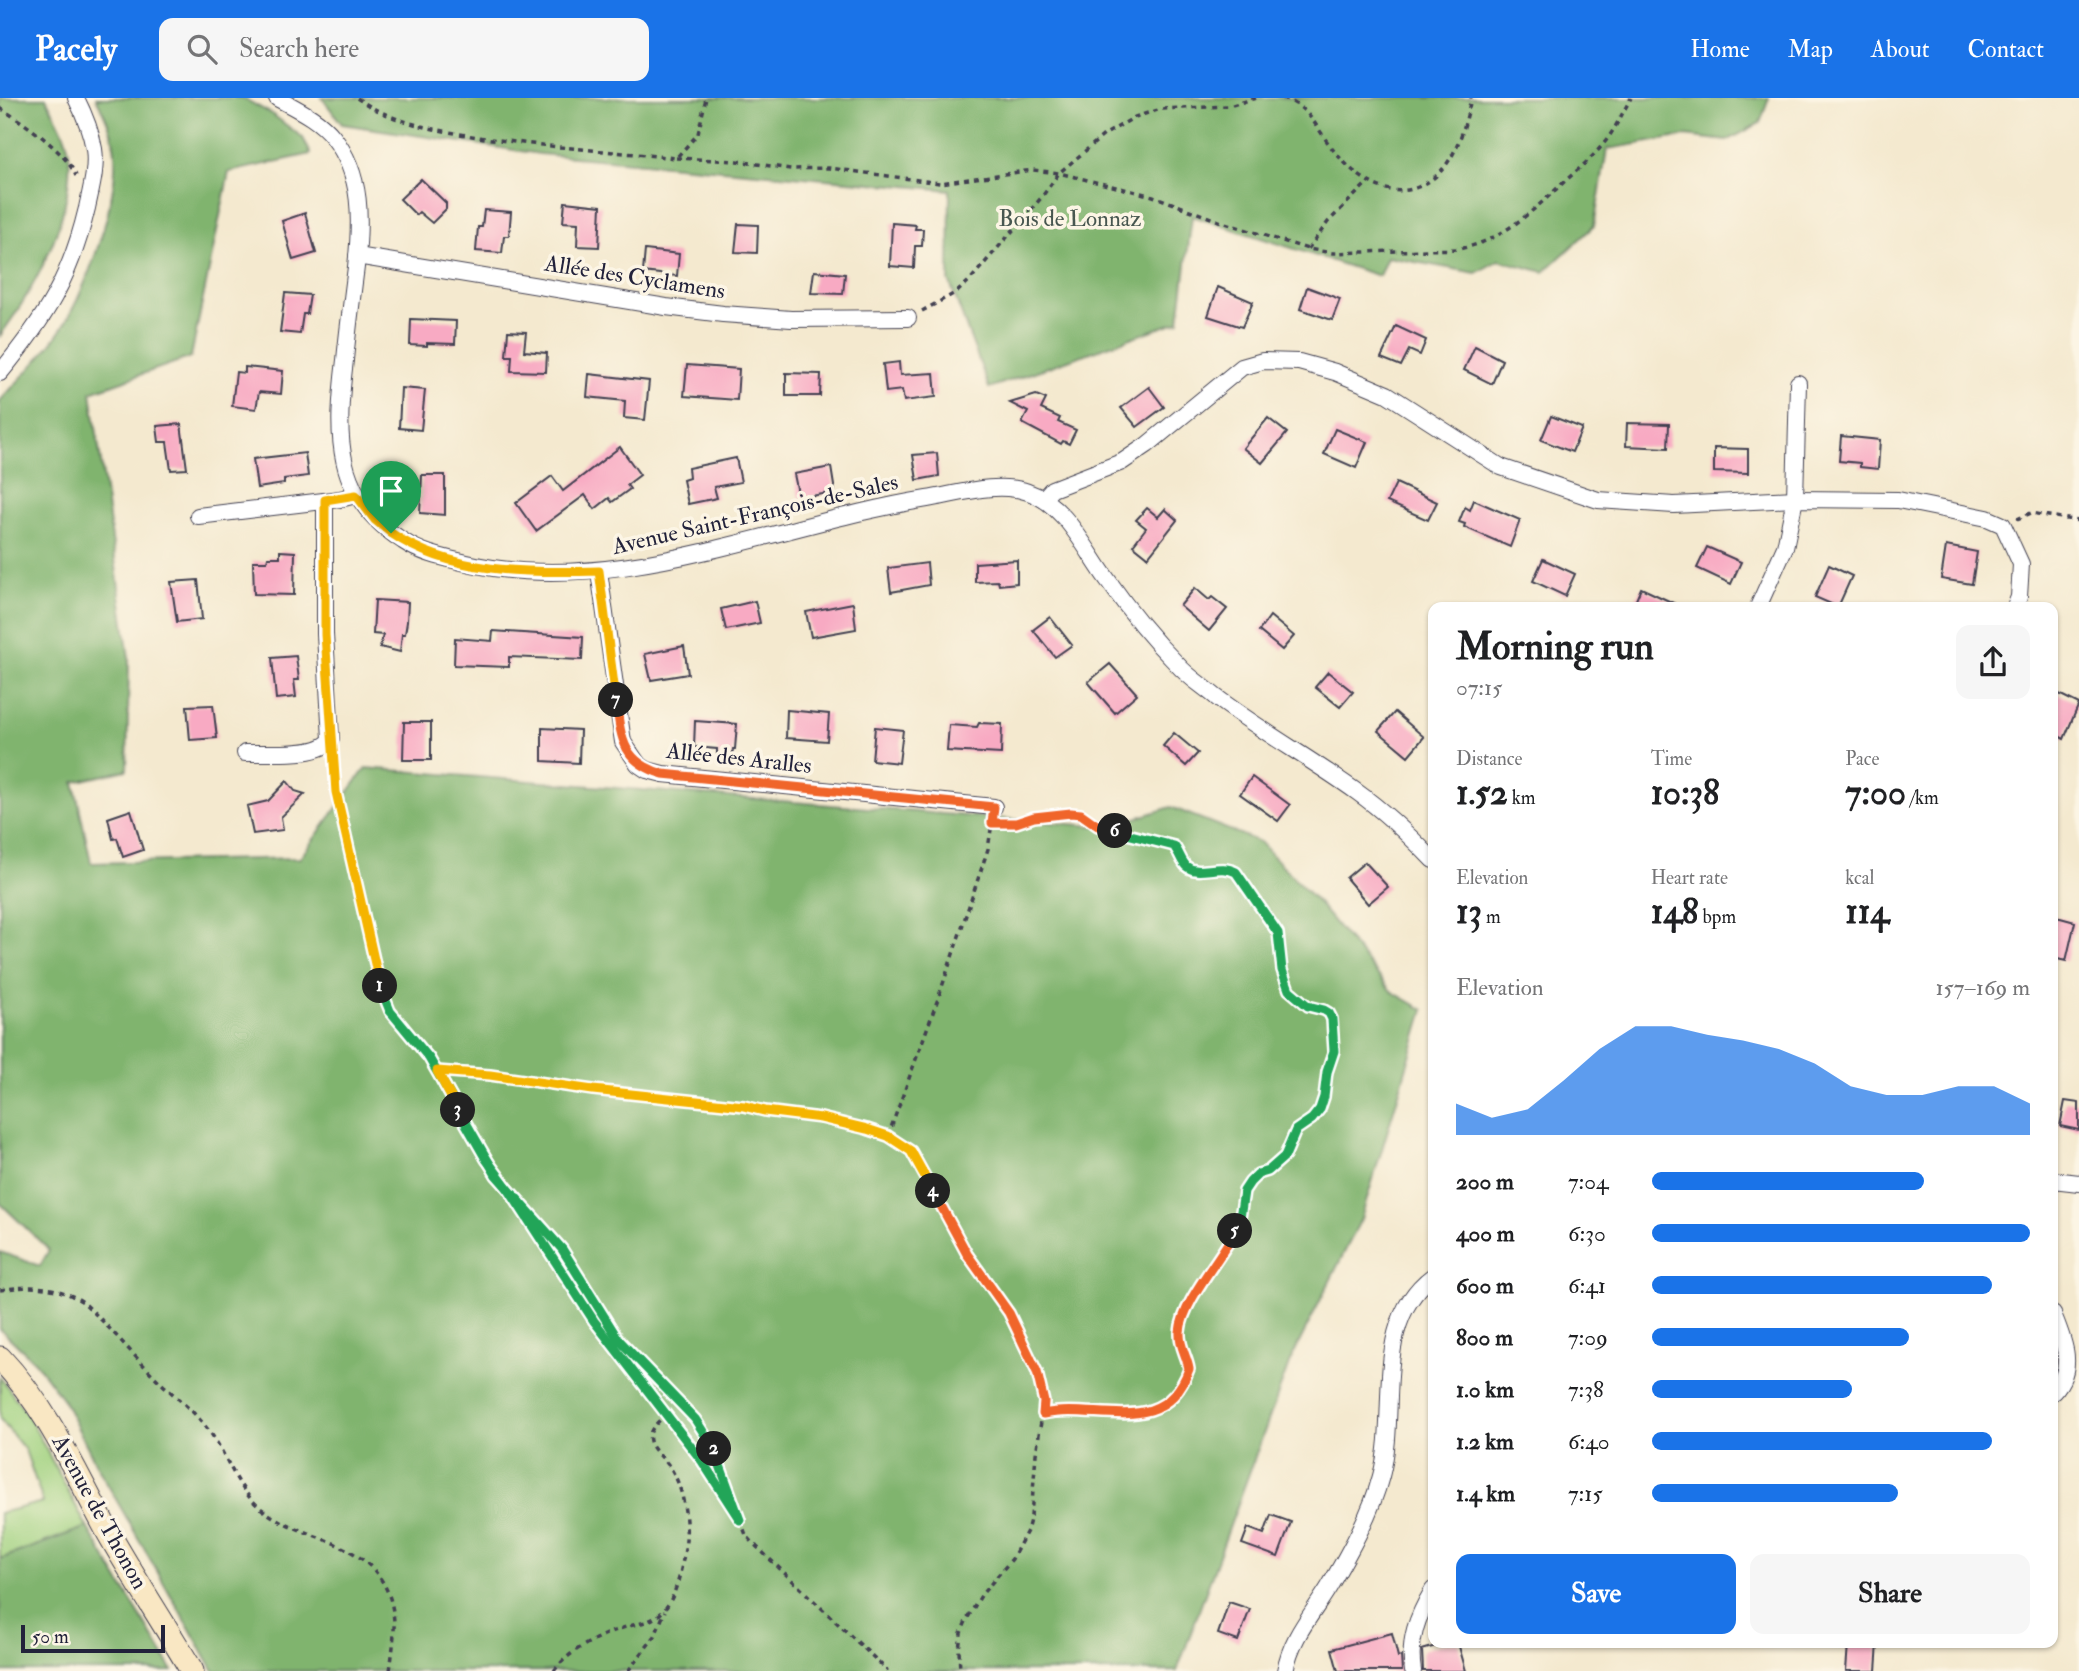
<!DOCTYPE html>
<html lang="en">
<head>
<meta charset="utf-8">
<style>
  body { margin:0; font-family:"IM FELL Double Pica",serif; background:#f6f6f6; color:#202124; height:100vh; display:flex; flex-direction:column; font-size:26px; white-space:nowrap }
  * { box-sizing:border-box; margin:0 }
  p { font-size:23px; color:#757577 }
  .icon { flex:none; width:38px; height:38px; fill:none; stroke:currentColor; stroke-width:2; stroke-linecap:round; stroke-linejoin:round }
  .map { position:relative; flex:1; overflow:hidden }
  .sheet { position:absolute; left:1428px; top:504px; width:630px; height:1046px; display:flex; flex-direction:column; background:#fff; border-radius:14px; box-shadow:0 2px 5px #0004 }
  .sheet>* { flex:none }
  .scale { position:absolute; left:21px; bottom:18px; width:144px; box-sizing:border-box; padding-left:7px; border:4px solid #22223b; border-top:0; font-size:19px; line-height:24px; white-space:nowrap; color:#22223b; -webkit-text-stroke:5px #fcf5e5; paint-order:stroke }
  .pin { position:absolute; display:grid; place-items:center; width:60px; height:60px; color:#fff; margin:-72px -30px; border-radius:50% 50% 50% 0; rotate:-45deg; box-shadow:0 0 7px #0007 }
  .pin .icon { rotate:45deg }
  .km { position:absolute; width:35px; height:35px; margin:-18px; border-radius:50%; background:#222; color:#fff; font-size:19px; line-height:35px; text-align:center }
  .round { display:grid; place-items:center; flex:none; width:74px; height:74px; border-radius:14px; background:#f6f6f6 }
  .headline { display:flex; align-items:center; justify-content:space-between; height:119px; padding:0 28px }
  h1 { font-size:38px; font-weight:800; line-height:52px }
  .stats { display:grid; grid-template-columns:repeat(3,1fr); gap:10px; height:119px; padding:7px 28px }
  .stats div { display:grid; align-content:center }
  .stats b { font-size:35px; font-weight:800 }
  .stats small { font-size:19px; font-weight:400 }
  .stats p { font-size:19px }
  .chart { height:196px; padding:14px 28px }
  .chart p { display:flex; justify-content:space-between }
  .chart svg { width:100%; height:126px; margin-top:7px; fill:#1a73e8; opacity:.7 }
  .button { display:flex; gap:14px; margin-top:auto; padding:14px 28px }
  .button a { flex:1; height:80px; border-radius:14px; background:#1a73e8; color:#fff; font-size:28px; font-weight:800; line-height:80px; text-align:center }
  .button a+a { background:#f6f6f6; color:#202124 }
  ul { padding:0 28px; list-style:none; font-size:23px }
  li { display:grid; grid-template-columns:112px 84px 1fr; align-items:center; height:52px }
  li i { height:18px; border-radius:9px; background:#1a73e8 }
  header { display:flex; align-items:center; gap:42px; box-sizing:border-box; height:98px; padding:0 35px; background:#1a73e8; color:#fff }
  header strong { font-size:33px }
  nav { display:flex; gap:38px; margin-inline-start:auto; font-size:24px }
  .search { width:490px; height:63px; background:#f6f6f6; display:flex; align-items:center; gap:18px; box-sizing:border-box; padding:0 24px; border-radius:14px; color:#757577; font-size:26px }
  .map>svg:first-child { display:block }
  .green { fill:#a1d280; stroke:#627a5e; stroke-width:2 }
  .forest { fill:#80b46e; stroke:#516b54; stroke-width:2 }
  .building { fill:#f8aac3 }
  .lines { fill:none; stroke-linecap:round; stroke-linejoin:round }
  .street-casing { stroke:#424051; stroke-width:18 }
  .secondary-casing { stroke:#424051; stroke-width:25 }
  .path { stroke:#424051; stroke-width:3.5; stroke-dasharray:5 5; stroke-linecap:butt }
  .street { stroke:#fff; stroke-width:16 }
  .secondary { stroke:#f9e7c3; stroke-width:23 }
  .split-1-casing { stroke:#fff; stroke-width:14 }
  .split-2-casing { stroke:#fff; stroke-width:14 }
  .split-3-casing { stroke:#fff; stroke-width:14 }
  .split-4-casing { stroke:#fff; stroke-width:14 }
  .split-5-casing { stroke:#fff; stroke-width:14 }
  .split-6-casing { stroke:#fff; stroke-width:14 }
  .split-7-casing { stroke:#fff; stroke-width:14 }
  .split-8-casing { stroke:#fff; stroke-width:14 }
  .split-1 { stroke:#f5b400; stroke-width:9 }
  .split-2 { stroke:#22a559; stroke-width:9 }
  .split-3 { stroke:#22a559; stroke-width:9 }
  .split-4 { stroke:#f5b400; stroke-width:9 }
  .split-5 { stroke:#f0652b; stroke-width:9 }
  .split-6 { stroke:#22a559; stroke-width:9 }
  .split-7 { stroke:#f0652b; stroke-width:9 }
  .split-8 { stroke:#f5b400; stroke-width:9 }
  .labels { text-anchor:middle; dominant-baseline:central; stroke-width:7; stroke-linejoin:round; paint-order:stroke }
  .park-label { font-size:23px; fill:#485750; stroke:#fcf5e5 }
  .street-label { font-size:23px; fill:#22223b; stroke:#fcf5e5 }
</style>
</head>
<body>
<header>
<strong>Pacely</strong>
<div class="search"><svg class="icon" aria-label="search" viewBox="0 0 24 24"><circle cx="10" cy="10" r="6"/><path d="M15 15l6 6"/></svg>Search here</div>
<nav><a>Home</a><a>Map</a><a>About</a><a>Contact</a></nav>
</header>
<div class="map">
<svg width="2079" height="1573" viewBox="0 0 2079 1573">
  <rect width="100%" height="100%" fill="#fcf5e5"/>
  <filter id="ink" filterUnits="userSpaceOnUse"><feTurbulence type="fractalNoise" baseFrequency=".0143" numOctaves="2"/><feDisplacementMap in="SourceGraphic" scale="14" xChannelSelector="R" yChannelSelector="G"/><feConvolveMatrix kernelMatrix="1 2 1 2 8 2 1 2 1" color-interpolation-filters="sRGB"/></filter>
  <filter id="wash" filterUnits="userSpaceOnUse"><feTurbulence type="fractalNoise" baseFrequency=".00686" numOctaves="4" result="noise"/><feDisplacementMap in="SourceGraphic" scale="28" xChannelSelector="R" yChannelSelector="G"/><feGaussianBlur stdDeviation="1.57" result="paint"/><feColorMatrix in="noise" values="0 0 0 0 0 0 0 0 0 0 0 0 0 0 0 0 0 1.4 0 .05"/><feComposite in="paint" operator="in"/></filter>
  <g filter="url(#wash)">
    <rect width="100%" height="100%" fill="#f4e9cf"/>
    <polygon class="green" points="0,1279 29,1319 87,1429 0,1461 0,1415 43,1404 25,1352 0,1321"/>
    <g class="forest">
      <path d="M 0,0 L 46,0 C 54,16 67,37 69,55 C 74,118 36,189 0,238 Z"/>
      <path d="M 96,0 L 243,0 L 272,16 L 303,40 L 311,56 L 229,74 L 191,259 L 91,294 L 129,560 L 127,672 L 74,684 L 91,765 L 300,760 L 366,670 L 1107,729 L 1171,709 L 1260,744 L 1318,805 L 1391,893 L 1424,912 L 1361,1121 L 1290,1263 L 1177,1573 L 214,1573 L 97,1368 L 64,1303 L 35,1264 L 0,1231 L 0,1154 L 40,1168 L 49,1152 L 0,1105 L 0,303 C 23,277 51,251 68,220 C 90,180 118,101 115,56 C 114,36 105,17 96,0 Z"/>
      <polygon points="322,0 1769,0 1760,25 1727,43 1685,38 1607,51 1594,128 1544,174 1499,162 1476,175 1387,159 1379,178 1192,118 1179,223 989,290 949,182 950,92 540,56 342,26"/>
      <polygon points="87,1429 173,1573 0,1573 0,1461"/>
    </g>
    <g id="blocks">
      <g class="building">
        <polygon points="421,81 446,105 446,111 432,125 419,114 416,117 400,101"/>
        <polygon points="565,104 601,108 599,149 577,148 578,125 563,124"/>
        <polygon points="484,112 511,114 509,138 504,138 502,155 476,153 478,129 482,129"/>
        <polygon points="305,115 316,155 293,162 282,123"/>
        <polygon points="892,125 916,127 915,131 923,131 922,148 915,148 914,170 890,168"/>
        <polygon points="738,126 758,127 757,155 735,154"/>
        <polygon points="645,152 679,156 677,178 643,174"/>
        <polygon points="814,173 845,176 843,196 811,195"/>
        <polygon points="1218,189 1253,204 1242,229 1208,218"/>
        <polygon points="1307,189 1340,201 1332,222 1300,211"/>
        <polygon points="285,195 310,197 307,216 303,216 300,236 280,234"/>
        <polygon points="411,221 456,223 455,246 427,245 427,248 410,247"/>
        <polygon points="1396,228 1426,242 1420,257 1409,252 1401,268 1381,260"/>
        <polygon points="508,233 526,234 524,253 547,255 546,274 511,273 512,258 506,258"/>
        <polygon points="1475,248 1502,262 1492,286 1464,272"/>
        <polygon points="899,264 900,277 934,275 936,299 904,303 902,292 886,294 883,266"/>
        <polygon points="687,267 739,271 737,302 684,298"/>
        <polygon points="245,269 283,273 281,296 259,294 256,311 232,308 236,274 245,275"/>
        <polygon points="786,275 821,276 820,298 786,298"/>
        <polygon points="589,276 649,283 645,322 624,320 625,303 587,299"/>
        <polygon points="1149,289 1164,309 1137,329 1121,310"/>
        <polygon points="401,290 425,292 421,332 399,330"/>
        <polygon points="1036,297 1046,301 1041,311 1060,320 1058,324 1076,332 1069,346 1063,343 1061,346 1022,325 1028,314 1010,305"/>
        <polygon points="1551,318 1582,330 1572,354 1541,342"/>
        <polygon points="1268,320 1287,335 1262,365 1243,350"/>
        <polygon points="1627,325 1669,326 1668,350 1626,348"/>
        <polygon points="181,326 187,371 171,372 167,344 159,344 157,328"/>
        <polygon points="1335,331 1367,344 1356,370 1324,356"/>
        <polygon points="1841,338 1880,342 1878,371 1860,369 1860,365 1839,363"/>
        <polygon points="620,349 640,377 627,387 630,391 612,404 609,400 595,411 585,397 536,433 516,405 552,378 563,393"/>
        <polygon points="1714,350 1748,351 1748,375 1714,374"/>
        <polygon points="305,355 308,378 284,381 284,386 257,390 253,361"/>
        <polygon points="937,355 939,378 917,382 913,357"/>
        <polygon points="736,360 741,384 714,389 717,400 688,406 683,382 689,380 688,370"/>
        <polygon points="831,369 835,394 799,400 794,376"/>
        <polygon points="422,377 445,377 445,417 420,415"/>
        <polygon points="1396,385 1437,404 1428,422 1387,404"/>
        <polygon points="1474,402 1520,422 1510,449 1464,429 1465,426 1459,424 1465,409 1470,412"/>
        <polygon points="1147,410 1158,419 1165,411 1177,422 1148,459 1133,447 1146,430 1136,422"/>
        <polygon points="1946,448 1977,454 1972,486 1941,481"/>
        <polygon points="1707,449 1741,464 1731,486 1697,470"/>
        <polygon points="280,453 295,454 294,497 254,496 253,463 267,463 268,459 280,459"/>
        <polygon points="1543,461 1575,476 1565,498 1533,483"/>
        <polygon points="1017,462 1017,485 999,487 998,483 975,484 975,465"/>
        <polygon points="927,465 929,487 891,494 888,470"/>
        <polygon points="1829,467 1852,478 1838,509 1815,499"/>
        <polygon points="198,482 202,521 177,524 171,484"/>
        <polygon points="1195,490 1209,502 1212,499 1227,511 1209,533 1180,508"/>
        <polygon points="1641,490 1682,509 1633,509"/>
        <polygon points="375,502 408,504 407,524 405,536 402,536 400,554 380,549 383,537 373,536"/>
        <polygon points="755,503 760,525 726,532 721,511"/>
        <polygon points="853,505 856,531 811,539 806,514"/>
        <polygon points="1270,518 1294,538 1282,552 1259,533"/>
        <polygon points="1050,519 1072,547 1055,559 1033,532"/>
        <polygon points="493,533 583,539 582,562 509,559 509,569 454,567 455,540 492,543"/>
        <polygon points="684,548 688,576 651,582 645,556"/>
        <polygon points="296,558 299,582 294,582 296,599 276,601 272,560"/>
        <polygon points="1110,566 1137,596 1115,615 1088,584"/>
        <polygon points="1328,574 1353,594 1340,609 1315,589"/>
        <polygon points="2053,593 2079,606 2064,641 2053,635"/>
        <polygon points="213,607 217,640 190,642 187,608"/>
        <polygon points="787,612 829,616 827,643 786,640"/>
        <polygon points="1395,614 1424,639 1408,658 1378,633"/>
        <polygon points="695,623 737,626 735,651 733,651 732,658 717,658 717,651 694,649"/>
        <polygon points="404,624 431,624 431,662 403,662"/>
        <polygon points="979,625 1002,626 1001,656 947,653 949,627 977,629"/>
        <polygon points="875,629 903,632 899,665 872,662"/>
        <polygon points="542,630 580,632 579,665 542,663"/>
        <polygon points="1174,635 1198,655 1186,668 1163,648"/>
        <polygon points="1252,679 1290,707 1278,723 1240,696"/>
        <polygon points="287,683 295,693 305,696 281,719 283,732 253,736 247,708 268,703"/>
        <polygon points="131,712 143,752 123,759 117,740 113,741 108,720"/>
        <polygon points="1365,764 1388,789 1368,806 1346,780"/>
        <polygon points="2053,818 2075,824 2066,863 2053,860"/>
        <polygon points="2065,1003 2079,1005 2079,1032 2060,1028"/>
        <polygon points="1271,1417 1291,1424 1278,1459 1242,1446 1248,1430 1264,1436"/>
        <polygon points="1229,1504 1250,1511 1238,1543 1218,1536"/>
        <polygon points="1392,1535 1398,1559 1401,1558 1402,1573 1338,1573 1332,1551"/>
        <polygon points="1446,1545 1458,1545 1466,1573 1423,1573 1422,1552"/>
        <polygon points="1851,1545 1878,1545 1876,1573 1846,1573 1848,1546"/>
      </g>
    </g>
  </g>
  <g filter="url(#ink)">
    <use href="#blocks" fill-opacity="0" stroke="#424051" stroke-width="2"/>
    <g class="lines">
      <g class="street-casing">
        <g id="street">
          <path d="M 277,0 C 297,11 319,21 333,39 C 363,77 361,123 356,169 C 352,200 348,231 345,262 C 336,336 333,398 403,443 C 422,456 445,460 467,465 C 617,500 779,425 927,401 C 958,396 997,383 1028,394 C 1065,406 1085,451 1107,481 C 1128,511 1151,540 1177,566 C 1188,579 1203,588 1216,599 C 1261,633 1311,661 1357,694 C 1385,714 1410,738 1433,762"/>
          <polyline points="357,158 666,209 723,216 791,221 908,220"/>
          <path d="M 0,275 C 46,219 70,181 87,110 C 91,91 97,70 94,51 C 91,33 84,16 76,0"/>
          <polyline points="1043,401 1052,391 1122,364 1147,347 1242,269 1263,263 1299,264 1335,274 1387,296 1501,369 1598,402 1674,407 1795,401 1898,402 1987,420 2003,427 2021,466 2019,499 2015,509"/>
          <polyline points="198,418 340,401 356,397"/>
          <polyline points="599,473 623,644 638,666 647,672 663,676 994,709"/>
          <polyline points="1758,509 1785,449 1795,401 1798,285"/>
          <path d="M 245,655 C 265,654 321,660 331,641 L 325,536 L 325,403"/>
          <polyline points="2053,1082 2079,1085"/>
          <path d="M 2053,1216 C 2064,1243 2076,1270 2053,1294"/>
          <path d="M 1285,1573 C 1291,1539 1312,1517 1329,1489 C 1349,1455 1371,1416 1381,1378 C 1399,1312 1371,1224 1433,1178"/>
          <path d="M 1413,1573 C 1408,1542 1417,1519 1433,1492"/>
        </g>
      </g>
      <g class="secondary-casing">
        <path id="secondary" d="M 0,1260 C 49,1312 75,1374 109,1436 C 135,1482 165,1527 192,1573"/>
      </g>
      <g class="path">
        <path d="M 357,0 C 392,25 436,32 478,39 C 544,49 610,53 676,60 L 698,36 L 706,0"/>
        <path d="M 1283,0 C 1309,9 1316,29 1331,49 C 1351,75 1384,103 1418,89 C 1453,75 1464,34 1471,0"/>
        <path d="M 0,10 C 23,24 66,53 76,78"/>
        <path d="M 676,60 L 737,63 L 791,71 L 829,70 L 940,85 L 1033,72 L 1059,75 L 1153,98 L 1219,123 L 1308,151 L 1333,155 L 1458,151 C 1501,144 1534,112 1565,83 C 1581,69 1598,55 1610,37 C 1618,25 1624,12 1631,0"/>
        <polyline points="1308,151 1328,124 1367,85"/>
        <polyline points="922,213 957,194 970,182 1041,100 1059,75 1104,37 1135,19 1161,11 1229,8 1256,0"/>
        <polyline points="2017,421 2031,415 2079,423"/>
        <polyline points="333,663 341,720 372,860 390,913 429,960 496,1077 562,1151 618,1241 682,1308 705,1336 722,1370 746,1437 757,1449 888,1573"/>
        <path d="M 1002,726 L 1016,725 L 1043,718 L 1081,716 L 1108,731 L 1174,748 C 1179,754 1181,763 1186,768 C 1198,779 1218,765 1236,774 L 1278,835 L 1282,872 L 1289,892 L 1308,908 L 1324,912 L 1329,915 C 1338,935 1334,953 1328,972 C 1324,986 1327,1000 1318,1013 C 1312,1023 1301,1026 1294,1034 C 1288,1041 1291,1050 1285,1058 C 1276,1070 1260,1072 1251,1083 C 1238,1097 1243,1117 1235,1133 C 1221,1163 1192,1188 1182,1219 C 1176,1242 1186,1251 1189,1271 C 1165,1342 1095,1304 1043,1316"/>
        <polyline points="437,973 463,974 593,992 673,999 821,1020 878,1034 911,1053 967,1156 1009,1215 1037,1274 1044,1304 1036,1356 1031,1418 1027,1433 1012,1461 982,1496 967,1521 961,1535 959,1552 960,1573"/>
        <polyline points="888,1038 939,898 988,751 992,725"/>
        <polyline points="514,1101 594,1223 702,1363 737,1417"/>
        <path d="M 0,1192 C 31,1187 56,1187 83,1204 C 109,1228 132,1256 157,1281 C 173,1297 192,1311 206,1329 C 228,1356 235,1391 263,1412 C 299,1440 353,1440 380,1480 C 400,1509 394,1541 390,1573"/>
        <path d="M 554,1573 C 569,1552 602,1536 626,1529 C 638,1525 651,1525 661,1515 C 677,1500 681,1471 685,1451 C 689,1426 684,1388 669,1368 C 664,1360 652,1352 650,1343 C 647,1332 659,1323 666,1317"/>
        <polyline points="628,1573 655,1538 665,1513"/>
      </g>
      <use href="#street" class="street"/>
      <use href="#secondary" class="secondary"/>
    </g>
  </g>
  <g class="lines" filter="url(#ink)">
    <g class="split-1-casing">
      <polyline id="split-1" points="380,888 336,694 325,537 325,402 356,397 375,422 391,435"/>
    </g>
    <g class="split-2-casing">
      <polyline id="split-2" points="380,888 390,913 429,960 496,1077 562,1151 618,1241 695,1321 714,1351"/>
    </g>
    <g class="split-3-casing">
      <polyline id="split-3" points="458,1012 486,1061 509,1092 594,1223 702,1363 740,1422 714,1351"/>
    </g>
    <g class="split-4-casing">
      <polyline id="split-4" points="458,1012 437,973 490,977 593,992 744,1008 765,1013 821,1020 867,1031 888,1038 911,1053 933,1093"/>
    </g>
    <g class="split-5-casing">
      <path id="split-5" d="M 933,1093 L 967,1156 L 1009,1215 L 1037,1274 L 1044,1304 L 1043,1316 C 1096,1304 1164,1342 1189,1271 C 1187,1258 1179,1248 1180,1234 C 1182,1204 1220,1162 1235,1133"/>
    </g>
    <g class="split-6-casing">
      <path id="split-6" d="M 1115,733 L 1174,748 C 1179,754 1181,763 1186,768 C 1198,779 1218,765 1236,774 L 1278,835 L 1282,872 L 1289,892 L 1308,908 L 1324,912 L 1329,915 L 1332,921 L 1334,953 L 1327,974 L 1324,999 L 1320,1011 L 1312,1021 L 1296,1032 L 1285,1058 L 1268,1073 L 1258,1076 L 1250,1084 L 1244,1093 L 1240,1120 L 1235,1133"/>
    </g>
    <g class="split-7-casing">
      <path id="split-7" d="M 616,602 C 621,640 622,664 663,676 L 994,709 L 992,725 L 1016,725 L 1034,719 L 1071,715 L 1081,716 L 1098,728 L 1115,733"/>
    </g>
    <g class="split-8-casing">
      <path id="split-8" d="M 391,435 C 450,476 529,475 599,473 L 616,602"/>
    </g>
    <use href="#split-1" class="split-1"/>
    <use href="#split-2" class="split-2"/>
    <use href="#split-3" class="split-3"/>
    <use href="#split-4" class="split-4"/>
    <use href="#split-5" class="split-5"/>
    <use href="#split-6" class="split-6"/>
    <use href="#split-7" class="split-7"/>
    <use href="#split-8" class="split-8"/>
  </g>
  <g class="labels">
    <g class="park-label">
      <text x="1070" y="120">Bois de Lonnaz</text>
    </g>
    <g class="street-label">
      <text transform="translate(635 179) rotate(9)">Allée des Cyclamens</text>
      <text transform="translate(755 416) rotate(-13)">Avenue Saint-François-de-Sales</text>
      <text transform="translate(739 660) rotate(6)">Allée des Aralles</text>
      <text transform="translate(100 1414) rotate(61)">Avenue de Thonon</text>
    </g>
  </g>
</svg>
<div class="scale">50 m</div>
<div class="pin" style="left:391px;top:435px;background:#1e9e55"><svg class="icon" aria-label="arrive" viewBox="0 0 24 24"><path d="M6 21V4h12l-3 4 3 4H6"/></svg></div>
<b class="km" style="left:380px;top:888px">1</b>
<b class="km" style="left:714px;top:1351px">2</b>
<b class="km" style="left:458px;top:1012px">3</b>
<b class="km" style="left:933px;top:1093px">4</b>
<b class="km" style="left:1235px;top:1133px">5</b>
<b class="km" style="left:1115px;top:733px">6</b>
<b class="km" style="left:616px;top:602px">7</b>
<section class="sheet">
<div class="headline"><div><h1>Morning run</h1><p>07:15</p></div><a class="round"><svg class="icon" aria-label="share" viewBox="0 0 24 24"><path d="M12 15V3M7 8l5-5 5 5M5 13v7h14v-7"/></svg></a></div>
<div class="stats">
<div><p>Distance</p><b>1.52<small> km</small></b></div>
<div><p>Time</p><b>10:38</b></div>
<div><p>Pace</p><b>7:00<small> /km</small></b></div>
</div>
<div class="stats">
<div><p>Elevation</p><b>13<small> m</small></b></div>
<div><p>Heart rate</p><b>148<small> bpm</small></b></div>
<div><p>kcal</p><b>114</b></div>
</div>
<div class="chart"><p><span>Elevation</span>157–169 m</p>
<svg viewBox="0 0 160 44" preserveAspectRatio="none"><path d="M0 44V33L10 38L20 35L30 25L40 14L50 6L60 6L70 9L80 11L90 14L100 19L110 27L120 30L130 30L140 27L150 27L160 33V44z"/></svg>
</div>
<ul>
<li><b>200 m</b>7:04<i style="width:72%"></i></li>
<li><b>400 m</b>6:30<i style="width:100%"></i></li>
<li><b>600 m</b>6:41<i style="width:90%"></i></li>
<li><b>800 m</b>7:09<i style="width:68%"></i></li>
<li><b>1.0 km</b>7:38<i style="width:53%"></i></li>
<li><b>1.2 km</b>6:40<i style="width:90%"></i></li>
<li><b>1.4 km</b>7:15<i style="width:65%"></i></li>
</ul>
<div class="button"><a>Save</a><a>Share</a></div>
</section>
</div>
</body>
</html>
